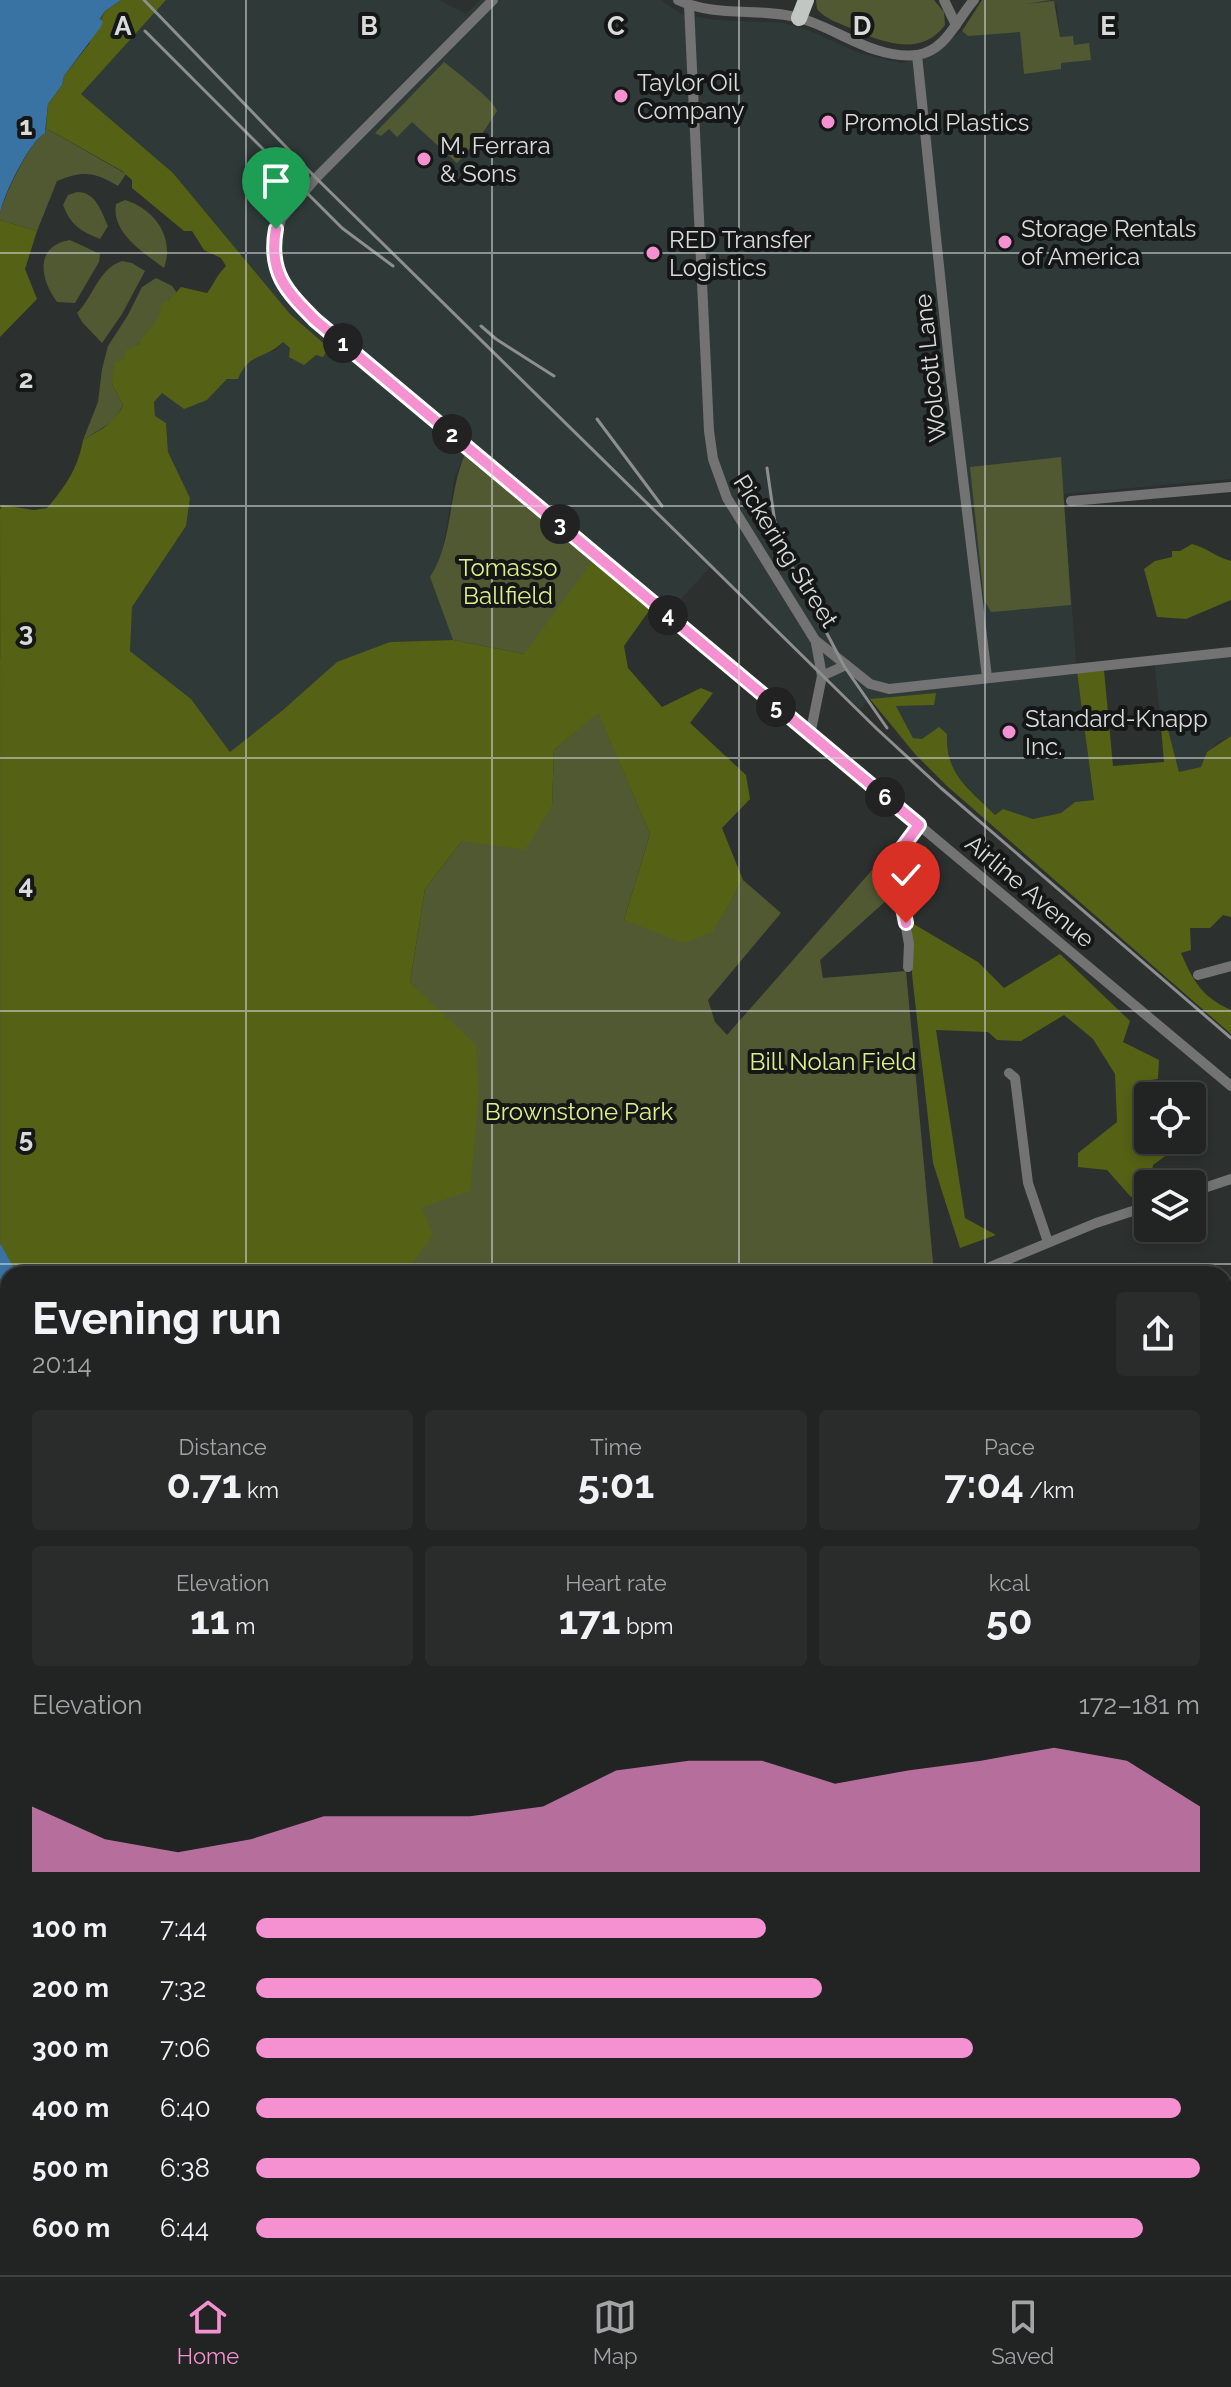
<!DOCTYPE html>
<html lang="en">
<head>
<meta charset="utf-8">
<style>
  body { margin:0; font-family:Raleway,sans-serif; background:#292c2b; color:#f1f3f6; height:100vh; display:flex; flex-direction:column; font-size:30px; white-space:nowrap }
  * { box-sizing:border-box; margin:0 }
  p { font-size:26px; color:#a2a4a6 }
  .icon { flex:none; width:44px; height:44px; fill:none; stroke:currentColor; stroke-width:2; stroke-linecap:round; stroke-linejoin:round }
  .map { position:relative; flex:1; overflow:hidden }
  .sheet { position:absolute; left:0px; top:1266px; width:1232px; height:1010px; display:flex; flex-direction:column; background:#212423; border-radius:24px 24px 0 0; box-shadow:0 4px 12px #0003,0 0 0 2px #3e4141 }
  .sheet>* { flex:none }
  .buttons { position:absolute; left:1134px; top:1082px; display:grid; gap:16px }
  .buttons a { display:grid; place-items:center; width:72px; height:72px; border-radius:8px; background:#212423; box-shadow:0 4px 12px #0003,0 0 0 2px #3e4141; font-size:40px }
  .pin { position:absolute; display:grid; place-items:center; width:68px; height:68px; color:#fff; margin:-82px -34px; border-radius:50% 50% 50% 0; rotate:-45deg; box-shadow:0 0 8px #0007 }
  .pin .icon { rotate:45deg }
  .km { position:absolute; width:40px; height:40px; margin:-20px; border-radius:50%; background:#222; color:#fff; font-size:22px; line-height:40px; text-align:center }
  .round { display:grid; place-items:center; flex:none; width:84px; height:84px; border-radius:8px; background:#292c2b }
  .summary { display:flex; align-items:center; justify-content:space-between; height:136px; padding:0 32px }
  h1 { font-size:44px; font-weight:700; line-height:60px }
  .metrics { display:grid; grid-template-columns:repeat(3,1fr); gap:12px; height:136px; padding:8px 32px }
  .metrics div { display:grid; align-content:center; border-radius:8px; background:#292c2b; text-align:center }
  .metrics b { font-size:40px; font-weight:700 }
  .metrics small { font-size:22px; font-weight:400 }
  .metrics p { font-size:22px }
  .chart { height:224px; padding:16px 32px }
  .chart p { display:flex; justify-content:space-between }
  .chart svg { width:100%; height:144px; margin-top:8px; fill:#f590d1; opacity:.7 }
  ul { padding:0 32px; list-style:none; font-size:26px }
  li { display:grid; grid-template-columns:128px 96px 1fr; align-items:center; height:60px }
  li i { height:20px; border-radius:10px; background:#f590d1 }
  .dock { display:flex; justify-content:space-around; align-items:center; height:112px; border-top:2px solid #3e4141; background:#212423; font-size:22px; color:#a2a4a6 }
  .dock a { display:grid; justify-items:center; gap:4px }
  .dock .on { color:#f590d1 }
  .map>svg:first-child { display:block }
  .built { fill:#2f3a38 }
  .green { fill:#515932 }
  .forest { fill:#556114 }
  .water { fill:#3873a4 }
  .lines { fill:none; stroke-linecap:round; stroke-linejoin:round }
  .stream { stroke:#3873a4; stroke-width:3 }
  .minor { stroke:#727372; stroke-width:10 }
  .trunk { stroke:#c2c6c2; stroke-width:16 }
  .rail { stroke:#8c8f8e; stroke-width:3 }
  .route-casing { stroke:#fff; stroke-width:16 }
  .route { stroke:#f590d1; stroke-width:10 }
  .grid { fill:none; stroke:#d9dbdb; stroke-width:2; stroke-opacity:0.55 }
  .poi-dot { fill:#f590d1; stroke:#151717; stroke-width:3 }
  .labels { text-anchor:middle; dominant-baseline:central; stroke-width:8; stroke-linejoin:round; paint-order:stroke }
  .poi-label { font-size:24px; fill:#d9dbdb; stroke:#151717; text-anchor:start }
  .street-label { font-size:24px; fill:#d9dbdb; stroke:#151717 }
  .park-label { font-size:24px; fill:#dbef8a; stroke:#151717 }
  .grid-label { font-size:26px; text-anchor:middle; font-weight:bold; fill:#d9dbdb; stroke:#151717; stroke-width:8; stroke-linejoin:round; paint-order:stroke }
</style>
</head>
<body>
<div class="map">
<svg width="1231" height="2275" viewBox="0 0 1231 2275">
  <rect width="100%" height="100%" fill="#2c302f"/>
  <g class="built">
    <polygon points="166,0 439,0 466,14 480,0 661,0 681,14 715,20 784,23 808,30 859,53 901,63 925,58 962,31 965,34 1020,32 1061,69 1060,63 1091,59 1060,37 1057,5 1026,4 1022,0 1231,0 1231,479 1063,494 1077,672 1094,800 1075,802 1061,813 1033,819 1003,809 995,815 950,769 946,747 913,738 896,706 870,699 860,709 712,565 671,610 601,551 592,560 465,454 455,476 442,555 430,577 453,640 390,642 283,710 230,752 191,699 129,650 132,607 186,526 190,498 168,452 166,423 155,416 154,402 162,393 207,400 227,379 238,379 244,365 256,355 277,350 283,342 309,360 329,348 290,314 173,173 81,94"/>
    <polygon points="1231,648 1231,736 1216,743 1201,767 1179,772 1167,727 1161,727 1154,657"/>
    <polygon points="0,2055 8,2065 8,2147 0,2158"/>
  </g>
  <g class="green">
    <path d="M 816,0 L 934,0 L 944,12 L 945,25 C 921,58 881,42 850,28 C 839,23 825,19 817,9 Z"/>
    <polygon points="982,0 1051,0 1026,4 1054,1 1060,37 1073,36 1074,45 1089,43 1091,60 1061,63 1061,69 1024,74 1020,32 968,36 962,31"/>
    <path d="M 444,62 C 456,72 494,100 497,111 L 480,137 L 457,163 L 412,122 L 397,137 L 389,129 L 381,136 L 375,133 Z"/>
    <path d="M 46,128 L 126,174 L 118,186 C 95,172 83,170 57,181 L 37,231 L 0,220 L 0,213 C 4,196 30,141 45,133 Z"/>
    <path d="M 77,192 C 96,192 101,211 108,226 L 100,239 C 80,231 71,225 63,205 L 68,195 Z"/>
    <path d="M 125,200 C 155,209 175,238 164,268 C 144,253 111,233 116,204 Z"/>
    <path d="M 70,240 L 100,254 L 99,262 L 75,303 L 57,302 C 40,279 34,246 70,240 Z"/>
    <path d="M 122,261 L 132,263 L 145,271 L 122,314 L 102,343 L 82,322 L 77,313 C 94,296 98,269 122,261 Z"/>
    <polygon points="156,278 172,286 177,293 168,301 153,329 123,360 112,384 123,405 115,420 83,440 98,402 102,369 108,346 128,315 142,287"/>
    <path d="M 465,454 L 627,588 L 524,654 L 453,640 L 430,577 C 453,542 448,493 465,454 Z"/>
    <polygon points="1061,457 1071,605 991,612 984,600 970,467"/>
    <polygon points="0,658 425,997 410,982 425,889 462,841 552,806 554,750 598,712 650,834 624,920 713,931 743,880 781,913 708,1000 715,1022 727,1035 894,845 898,890 820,960 823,978 906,971 934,1273 17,1274 0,1243"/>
    <polygon points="1231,1415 1231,1557 1224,1563 1224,1418"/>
  </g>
  <g class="forest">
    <path d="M 121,0 L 166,0 L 81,94 L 173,173 L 290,314 L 329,348 L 323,357 L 316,355 L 304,365 L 289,357 L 290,348 L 283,342 C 265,360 250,351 238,379 L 227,379 L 207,400 L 184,409 L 162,393 L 154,402 L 155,416 L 166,423 L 168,452 L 190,498 L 186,526 L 132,607 L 130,651 L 191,699 L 230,752 L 283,710 L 337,662 L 390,642 L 453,640 L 524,654 L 593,560 L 651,608 L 624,646 L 628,668 L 662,707 L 701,688 L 713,693 L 690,723 L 746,775 L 750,799 L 722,828 L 743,880 L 713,932 L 683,943 L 624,920 L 650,834 L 598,713 L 554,750 L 552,806 L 525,850 L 462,841 L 425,889 L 410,982 L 476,1045 L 479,1093 L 470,1191 L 422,1207 L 433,1235 L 411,1266 L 409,1274 L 17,1274 L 1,1247 L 0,510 L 2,505 L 34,510 L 47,508 C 66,486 78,468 83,440 C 100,430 116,423 123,405 L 112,384 L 115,362 L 123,360 L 127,349 L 139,344 C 147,328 160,325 161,304 L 168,301 L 181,287 L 207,293 C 215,283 215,277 226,266 L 221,258 L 204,250 L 192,231 L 184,231 L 132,188 L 132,180 L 122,171 L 46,128 L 48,104 L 62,85 L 64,76 L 89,44 L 105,11 Z"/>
    <polygon points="0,220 37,231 25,269 37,299 0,337"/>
    <path d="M 1192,544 C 1207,548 1216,557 1231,561 L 1231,600 L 1186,619 L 1157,617 L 1144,569 L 1155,561 L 1172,557 L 1172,551 L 1180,551 Z"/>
    <path d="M 1104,670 L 1113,766 L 1164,762 L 1161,727 L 1167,726 L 1179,772 L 1201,767 L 1207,752 L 1231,736 L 1231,917 L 1223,915 L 1210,928 L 1190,928 L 1191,950 L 1181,953 C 1193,981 1202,997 1231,1010 L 1231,1034 L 947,786 L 915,754 L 870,699 L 936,693 L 934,705 L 896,706 L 913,738 L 922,739 L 939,727 L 947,734 C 945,775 969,788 995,815 L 1003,809 L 1033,819 L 1061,813 L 1075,802 L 1094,800 L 1077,672 Z"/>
    <polygon points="912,923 978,962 1004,988 1060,954 1130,1021 1123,1042 1159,1060 1158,1079 1136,1082 1135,1101 1148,1110 1148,1140 1187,1140 1153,1165 1148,1192 1131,1197 1107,1170 1078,1167 1078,1153 1117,1122 1115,1074 1093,1039 1064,1015 1021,1041 997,1040 988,1032 936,1030 965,1218 996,1235 960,1248 933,1163 912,974"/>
    <polygon points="0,1796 8,1806 8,1906 0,1879"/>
    <polygon points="8,2147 8,2268 214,2268 216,2275 0,2275 0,2158"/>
    <polygon points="1231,2179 1231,2275 1211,2275 1213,2268 1224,2268 1224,2185"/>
  </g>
  <g class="water">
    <path d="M 0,0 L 121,0 L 105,11 L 100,19 L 103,22 L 100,28 L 64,76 L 62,85 L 48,104 L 45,133 C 29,142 4,194 0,213 Z"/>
    <polygon points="0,1243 17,1274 8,1274 8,1737 0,1731"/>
    <polygon points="315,2268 796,2268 803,2275 319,2275"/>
  </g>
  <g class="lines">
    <polyline class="stream" points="1224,1563 1231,1557"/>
    <g class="minor">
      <polyline points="493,0 316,178 281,219 273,249 277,271 288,291 315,320 1231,1086"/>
      <path d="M 678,0 C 716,18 760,7 800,18 C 838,29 875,60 917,55 C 946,51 957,19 974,0"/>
      <polyline points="944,0 956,25"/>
      <polyline points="689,5 709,431 713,459 727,498 815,640 870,684 889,689 1231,652"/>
      <polyline points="917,55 950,371 987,677"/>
      <polyline points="1071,501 1231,487"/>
      <polyline points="822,676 846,665"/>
      <polyline points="810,735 822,676 816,643"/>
      <polyline points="908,967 909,944 896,871 896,856 919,825"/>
      <polyline points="1198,975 1231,966"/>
      <polyline points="1009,1073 1015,1078 1028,1183 1048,1242"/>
      <polyline points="1192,1192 1231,1179"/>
      <polyline points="973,1274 1096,1223 1148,1206"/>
      <polyline points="1224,1339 1231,1336"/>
      <polyline points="1224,1646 1231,1642"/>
      <polyline points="0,1755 8,1761"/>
      <polyline points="1224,1764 1231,1762"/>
      <polyline points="1224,2036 1231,2045"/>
      <polyline points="1224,2135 1231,2128"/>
      <polyline points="241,2268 243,2275"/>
      <polyline points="917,2268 923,2275"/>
      <polyline points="1080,2275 1087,2268"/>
    </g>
    <polyline class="trunk" points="799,18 806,0"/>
    <g class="rail">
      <polyline points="144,0 316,178 877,729 941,788 1231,1038"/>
      <polyline points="145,31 342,228 393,266"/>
      <polyline points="481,326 496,339 554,376"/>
      <polyline points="597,419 662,506"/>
      <polyline points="767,468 775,523 791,565 844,666 887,728"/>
      <polyline points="0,1789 8,1799"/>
      <polyline points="220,2268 222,2275"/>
    </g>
  </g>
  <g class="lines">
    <g class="route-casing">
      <path id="route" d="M 276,229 C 268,272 286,291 315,320 L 919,825 L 896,856 L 896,871 L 906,923"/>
    </g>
    <use href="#route" class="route"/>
  </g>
  <path class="grid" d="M 246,0 L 246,1274M 492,0 L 492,1274M 739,0 L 739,1274M 985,0 L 985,1274M 0,253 L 1231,253M 0,506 L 1231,506M 0,758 L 1231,758M 0,1011 L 1231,1011M 0,1264 L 1231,1264M 0,1517 L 8,1517M 1224,1517 L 1231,1517M 0,1769 L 8,1769M 1224,1769 L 1231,1769M 0,2022 L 8,2022M 1224,2022 L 1231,2022M 246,2268 L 246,2275M 492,2268 L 492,2275M 739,2268 L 739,2275M 985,2268 L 985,2275"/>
  <g class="poi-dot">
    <circle cx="621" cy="96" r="8"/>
    <circle cx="828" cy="122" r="8"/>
    <circle cx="424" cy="159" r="8"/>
    <circle cx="1005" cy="242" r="8"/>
    <circle cx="653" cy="253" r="8"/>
    <circle cx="1009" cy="732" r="8"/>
  </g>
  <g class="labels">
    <g class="poi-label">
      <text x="637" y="82">Taylor Oil<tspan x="637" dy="28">Company</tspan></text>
      <text x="844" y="122">Promold Plastics</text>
      <text x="440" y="145">M. Ferrara<tspan x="440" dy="28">&amp; Sons</tspan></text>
      <text x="1021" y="228">Storage Rentals<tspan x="1021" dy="28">of America</tspan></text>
      <text x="669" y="239">RED Transfer<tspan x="669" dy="28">Logistics</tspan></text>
      <text x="1025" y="718">Standard-Knapp<tspan x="1025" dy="28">Inc.</tspan></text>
    </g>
    <g class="street-label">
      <text transform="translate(930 368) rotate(-96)">Wolcott Lane</text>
      <text transform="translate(786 551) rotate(58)">Pickering Street</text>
      <text transform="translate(1030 891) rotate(40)">Airline Avenue</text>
    </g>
    <g class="park-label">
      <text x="508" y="567">Tomasso<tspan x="508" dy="28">Ballfield</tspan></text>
      <text x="833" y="1061">Bill Nolan Field</text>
      <text x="579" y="1111">Brownstone Park</text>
    </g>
  </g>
  <g class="grid-label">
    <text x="123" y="35">A</text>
    <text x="369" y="35">B</text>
    <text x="616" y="35">C</text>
    <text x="862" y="35">D</text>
    <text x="1108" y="35">E</text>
    <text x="26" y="135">1</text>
    <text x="26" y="388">2</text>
    <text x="26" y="641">3</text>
    <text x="26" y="894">4</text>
    <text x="26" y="1147">5</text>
  </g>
</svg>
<div class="buttons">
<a><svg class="icon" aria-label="locate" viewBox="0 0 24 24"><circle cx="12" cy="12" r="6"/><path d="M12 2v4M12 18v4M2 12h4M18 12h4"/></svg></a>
<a><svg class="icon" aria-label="layers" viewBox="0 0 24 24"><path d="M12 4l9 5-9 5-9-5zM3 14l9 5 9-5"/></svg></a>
</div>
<div class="pin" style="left:276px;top:229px;background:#1e9e55"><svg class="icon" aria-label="arrive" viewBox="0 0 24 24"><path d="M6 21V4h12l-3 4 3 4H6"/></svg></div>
<div class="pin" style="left:906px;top:923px;background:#d93025"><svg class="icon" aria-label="check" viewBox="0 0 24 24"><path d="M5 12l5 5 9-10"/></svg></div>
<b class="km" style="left:343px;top:343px">1</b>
<b class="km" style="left:452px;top:434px">2</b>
<b class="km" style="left:560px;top:524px">3</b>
<b class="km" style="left:668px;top:615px">4</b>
<b class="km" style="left:776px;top:707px">5</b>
<b class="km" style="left:885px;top:797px">6</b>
<section class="sheet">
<div class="summary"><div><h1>Evening run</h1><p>20:14</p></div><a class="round"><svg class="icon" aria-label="share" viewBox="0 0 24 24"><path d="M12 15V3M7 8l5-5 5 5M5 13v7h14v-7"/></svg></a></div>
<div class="metrics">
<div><p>Distance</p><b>0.71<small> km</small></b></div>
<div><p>Time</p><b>5:01</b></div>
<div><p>Pace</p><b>7:04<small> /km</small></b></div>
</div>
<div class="metrics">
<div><p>Elevation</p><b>11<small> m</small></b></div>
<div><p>Heart rate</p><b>171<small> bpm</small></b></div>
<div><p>kcal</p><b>50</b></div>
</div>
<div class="chart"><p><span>Elevation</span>172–181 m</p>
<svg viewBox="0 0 160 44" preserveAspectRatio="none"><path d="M0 44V24L10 34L20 38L30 34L40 27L50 27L60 27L70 24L80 13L90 10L100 10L110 17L120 13L130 10L140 6L150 10L160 24V44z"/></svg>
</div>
<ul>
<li><b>100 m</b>7:44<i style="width:54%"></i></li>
<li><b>200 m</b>7:32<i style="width:60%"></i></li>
<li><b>300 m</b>7:06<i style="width:76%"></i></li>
<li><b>400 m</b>6:40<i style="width:98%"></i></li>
<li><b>500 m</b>6:38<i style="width:100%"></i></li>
<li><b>600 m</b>6:44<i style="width:94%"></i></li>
</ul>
</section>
</div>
<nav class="dock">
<a class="on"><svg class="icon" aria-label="home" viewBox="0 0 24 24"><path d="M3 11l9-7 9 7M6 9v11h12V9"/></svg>Home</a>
<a><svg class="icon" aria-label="map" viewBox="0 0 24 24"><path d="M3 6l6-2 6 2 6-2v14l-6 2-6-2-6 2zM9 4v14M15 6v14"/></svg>Map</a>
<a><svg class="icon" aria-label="saved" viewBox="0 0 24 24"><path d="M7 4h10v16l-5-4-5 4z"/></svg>Saved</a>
</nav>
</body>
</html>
